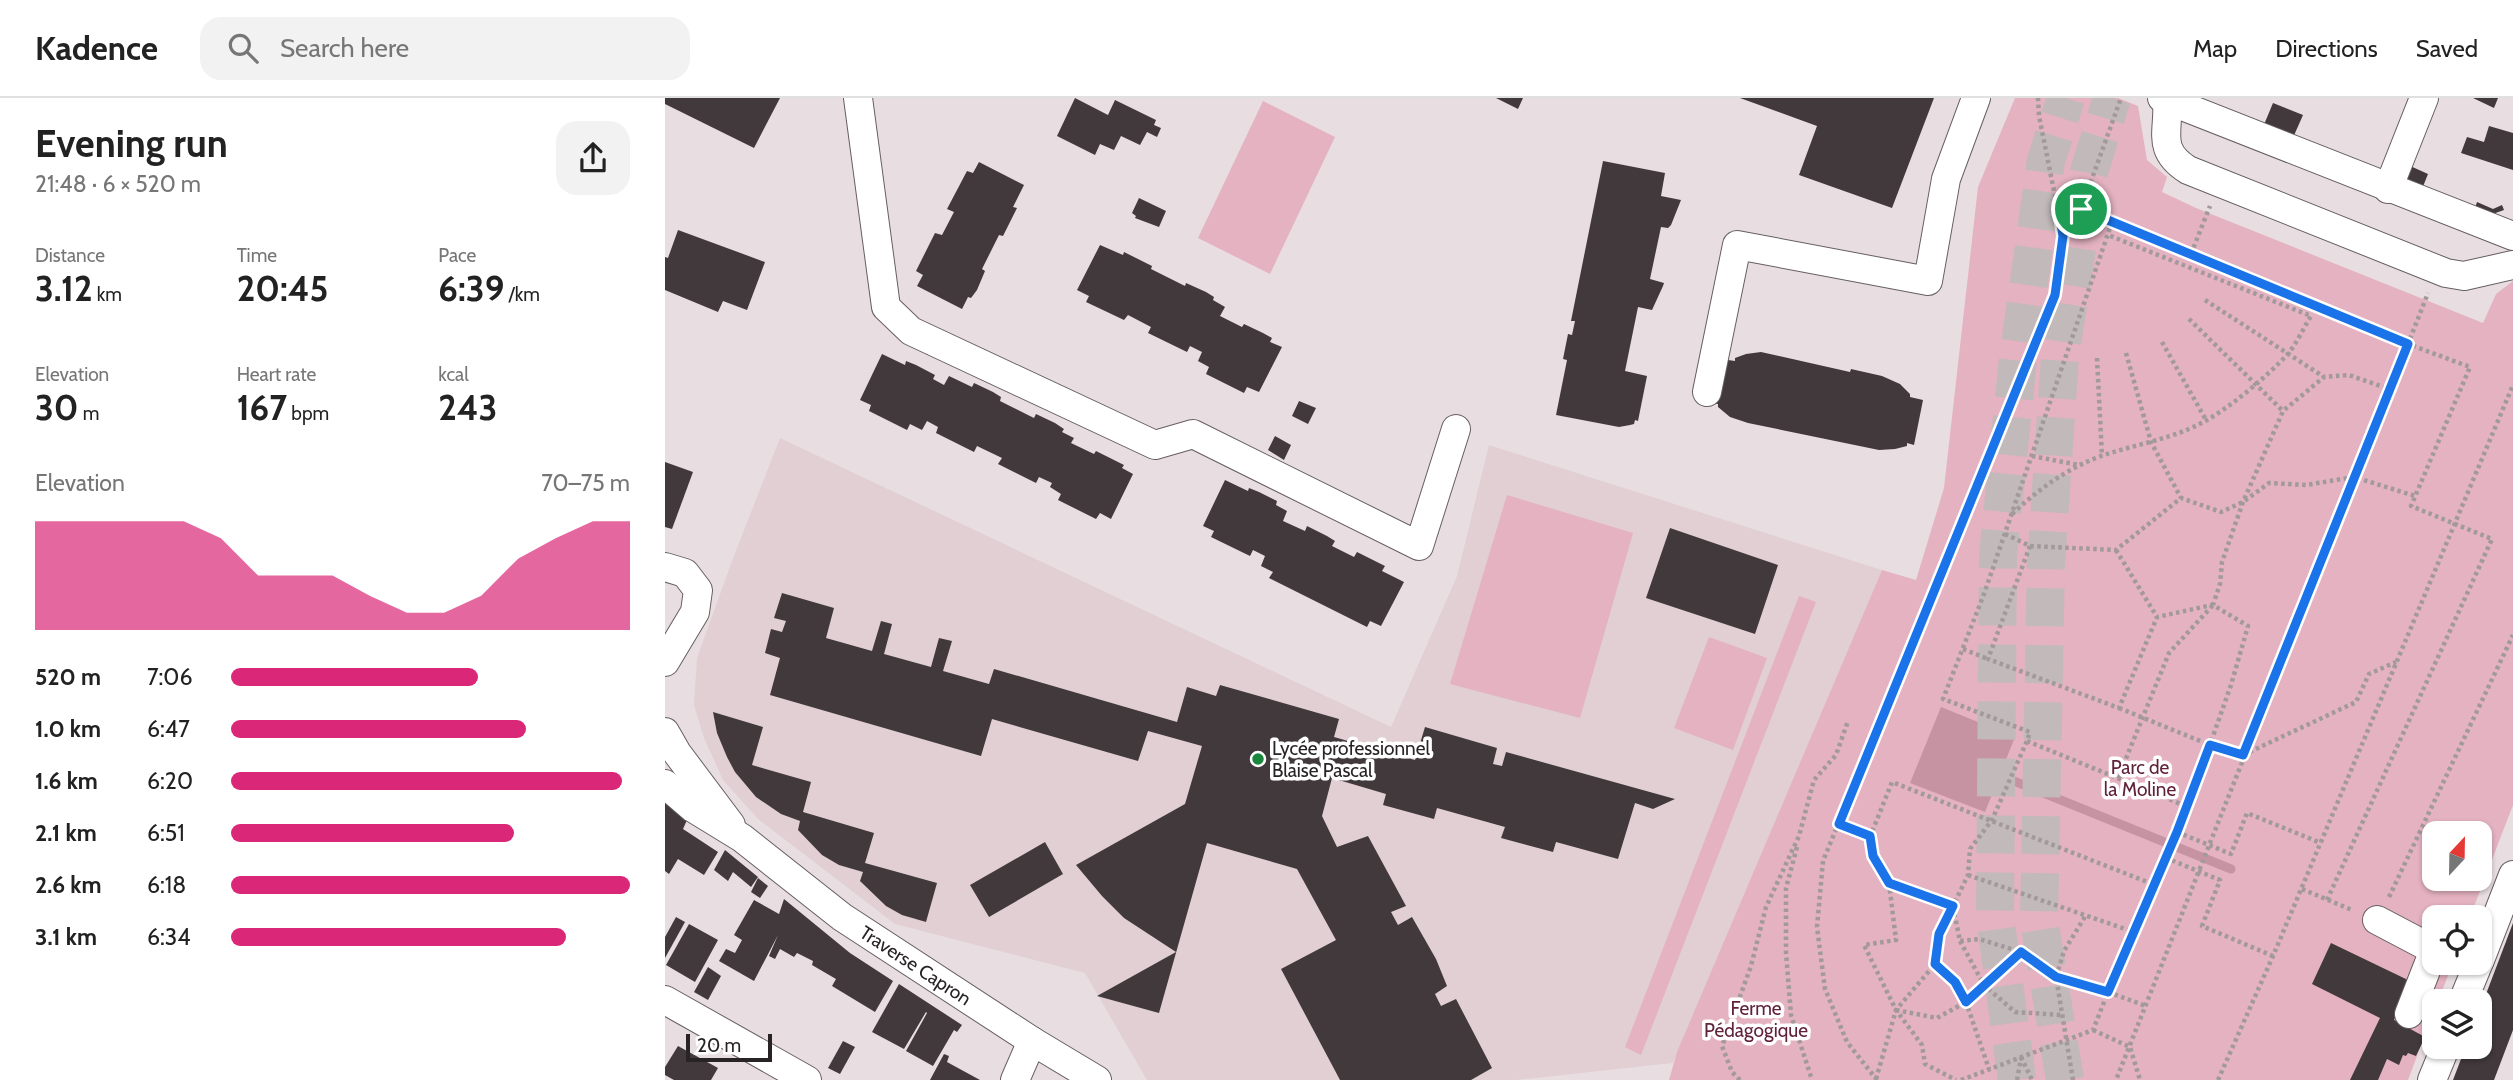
<!DOCTYPE html>
<html lang="en">
<head>
<meta charset="utf-8">
<style>
  body { margin:0; font-family:Cabin,sans-serif; background:#f2f2f2; color:#222; height:100vh; display:flex; flex-direction:column; font-size:26px; white-space:nowrap }
  * { box-sizing:border-box; margin:0 }
  p { font-size:23px; color:#767676 }
  .icon { flex:none; width:38px; height:38px; fill:none; stroke:currentColor; stroke-width:2; stroke-linecap:round; stroke-linejoin:round }
  .map { position:relative; flex:1; overflow:hidden }
  .side { display:flex; flex-direction:column; background:#fff; width:665px }
  .side>* { flex:none }
  .needle { width:46px; rotate:22deg }
  .buttons { position:absolute; left:1757px; top:723px; display:grid; gap:14px }
  .buttons a { display:grid; place-items:center; width:70px; height:70px; border-radius:14px; background:#fff; box-shadow:0 2px 5px #0004; font-size:35px }
  .scale { position:absolute; left:21px; bottom:18px; width:86px; box-sizing:border-box; padding-left:7px; border:4px solid #282425; border-top:0; font-size:19px; line-height:24px; white-space:nowrap; color:#282425; -webkit-text-stroke:5px #fff; paint-order:stroke }
  .pin { position:absolute; display:grid; place-items:center; width:60px; height:60px; color:#fff; margin:-30px; border:4px solid #fff; border-radius:50%; box-shadow:0 2px 7px #0007 }
  .round { display:grid; place-items:center; flex:none; width:74px; height:74px; border-radius:21px; background:#f2f2f2 }
  .overview { display:flex; align-items:center; justify-content:space-between; height:119px; padding:0 35px }
  h1 { font-size:38px; font-weight:700; line-height:52px }
  .metrics { display:grid; grid-template-columns:repeat(3,1fr); gap:10px; height:119px; padding:7px 35px }
  .metrics div { display:grid; align-content:center }
  .metrics b { font-size:35px; font-weight:700 }
  .metrics small { font-size:19px; font-weight:400 }
  .metrics p { font-size:19px }
  .chart { height:196px; padding:14px 35px }
  .chart p { display:flex; justify-content:space-between }
  .chart svg { width:100%; height:126px; margin-top:7px; fill:#db2777; opacity:.7 }
  ul { padding:0 35px; list-style:none; font-size:23px }
  li { display:grid; grid-template-columns:112px 84px 1fr; align-items:center; height:52px }
  li i { height:18px; border-radius:9px; background:#db2777 }
  header { display:flex; align-items:center; gap:42px; box-sizing:border-box; height:98px; padding:0 35px; background:#fff; border-bottom:2px solid #e0e0e0 }
  header strong { font-size:33px }
  nav { display:flex; gap:38px; margin-inline-start:auto; font-size:24px }
  .search { width:490px; height:63px; background:#f2f2f2; display:flex; align-items:center; gap:18px; box-sizing:border-box; padding:0 24px; border-radius:21px; color:#767676; font-size:26px }
  main { display:flex; flex:1; min-height:0 }
  .map>svg:first-child { display:block }
  .built { fill:#e1cfd4 }
  .green { fill:#e4b2c1; fill-rule:evenodd }
  .water { fill:#c693a3 }
  .lines { fill:none; stroke-linecap:round; stroke-linejoin:round }
  .stream { stroke:#c693a3; stroke-width:9 }
  .building { fill:#41393b }
  .highway-tunnel { stroke:#c2b9bb; stroke-width:38; stroke-dasharray:38 19; stroke-linecap:butt }
  .minor-casing { stroke:#665e60; stroke-width:30 }
  .path { stroke:#a1999b; stroke-width:4.5; stroke-dasharray:3.5 3.5; stroke-linecap:butt }
  .minor { stroke:#fff; stroke-width:28 }
  .route-casing { stroke:#fff; stroke-width:14 }
  .route { stroke:#1a73e8; stroke-width:9 }
  .poi-dot { fill:#1b873e; stroke:#fff; stroke-width:2.5 }
  .labels { text-anchor:middle; dominant-baseline:central; stroke-width:7; stroke-linejoin:round; paint-order:stroke }
  .poi-label { font-size:19px; fill:#282425; stroke:#fff; text-anchor:start }
  .park-label { font-size:19px; fill:#60223a; stroke:#fff }
  .street-label { font-size:19px; fill:#282425; stroke:#fff }
</style>
</head>
<body>
<header>
<strong>Kadence</strong>
<div class="search"><svg class="icon" aria-label="search" viewBox="0 0 24 24"><circle cx="10" cy="10" r="6"/><path d="M15 15l6 6"/></svg>Search here</div>
<nav><a>Map</a><a>Directions</a><a>Saved</a></nav>
</header>
<main>
<section class="side">
<div class="overview"><div><h1>Evening run</h1><p>21:48 · 6 × 520 m</p></div><a class="round"><svg class="icon" aria-label="share" viewBox="0 0 24 24"><path d="M12 15V3M7 8l5-5 5 5M5 13v7h14v-7"/></svg></a></div>
<div class="metrics">
<div><p>Distance</p><b>3.12<small> km</small></b></div>
<div><p>Time</p><b>20:45</b></div>
<div><p>Pace</p><b>6:39<small> /km</small></b></div>
</div>
<div class="metrics">
<div><p>Elevation</p><b>30<small> m</small></b></div>
<div><p>Heart rate</p><b>167<small> bpm</small></b></div>
<div><p>kcal</p><b>243</b></div>
</div>
<div class="chart"><p><span>Elevation</span>70–75 m</p>
<svg viewBox="0 0 160 44" preserveAspectRatio="none"><path d="M0 44V6L10 6L20 6L30 6L40 6L50 12L60 25L70 25L80 25L90 32L100 38L110 38L120 32L130 19L140 12L150 6L160 6V44z"/></svg>
</div>
<ul>
<li><b>520 m</b>7:06<i style="width:62%"></i></li>
<li><b>1.0 km</b>6:47<i style="width:74%"></i></li>
<li><b>1.6 km</b>6:20<i style="width:98%"></i></li>
<li><b>2.1 km</b>6:51<i style="width:71%"></i></li>
<li><b>2.6 km</b>6:18<i style="width:100%"></i></li>
<li><b>3.1 km</b>6:34<i style="width:84%"></i></li>
</ul>
</section>
<div class="map">
<svg width="1848" height="982" viewBox="0 0 1848 982">
  <rect width="100%" height="100%" fill="#e8dee1"/>
  <polygon class="built" points="115,340 726,629 792,478 824,347 1217,472 1008,965 851,982 482,982 420,875 230,826 93,721 58,682 39,640 29,607 32,560 67,463"/>
  <g class="green">
    <path d="M 1350,0 L 1453,0 L 1473,8 L 1482,62 L 1502,79 L 1497,94 L 1531,110 L 1818,225 L 1831,196 L 1848,183 L 1848,707 L 1805,819 L 1769,819 L 1769,864 L 1788,865 L 1773,903 L 1769,903 L 1769,913 L 1743,982 L 1004,982 L 1012,954 L 1217,472 L 1251,482 L 1279,390 L 1313,89 ZM 1769,735 L 1815,735 L 1815,780 L 1769,780 Z"/>
    <polygon points="598,3 670,39 605,176 533,140"/>
    <polygon points="842,397 968,435 915,620 785,586"/>
    <polygon points="1134,498 1151,504 976,957 960,949"/>
    <polygon points="1044,539 1102,560 1068,652 1009,630"/>
  </g>
  <polygon class="water" points="1276,609 1350,639 1320,714 1245,685"/>
  <g class="lines">
    <polyline class="stream" points="1334,677 1566,771"/>
  </g>
  <g class="building">
    <polygon points="0,0 115,0 89,50 0,6"/>
    <polygon points="410,0 443,17 450,2 491,22 489,27 496,30 492,39 482,34 475,47 456,38 449,52 435,46 430,57 392,38"/>
    <polygon points="831,0 858,0 853,11"/>
    <polygon points="1075,0 1269,0 1227,110 1134,77 1152,28"/>
    <polygon points="1808,0 1833,0 1829,10"/>
    <polygon points="1608,5 1638,17 1627,42 1598,29"/>
    <polygon points="1824,28 1848,35 1848,72 1796,55 1802,39 1819,44"/>
    <polygon points="938,63 1000,75 996,98 1016,102 1006,127 1003,130 996,129 985,181 999,185 998,188 987,212 973,209 960,273 982,278 973,323 970,322 969,326 965,327 954,329 891,317 902,262 898,261 903,236 907,237 910,223 906,223"/>
    <polygon points="314,64 359,87 348,109 352,110 338,138 334,137 317,171 320,173 312,192 306,200 303,199 297,211 252,188 258,177 251,173 270,135 277,137 289,114 282,111 302,73 308,75"/>
    <polygon points="1743,67 1763,76 1757,91 1737,83"/>
    <polygon points="474,100 501,113 494,129 470,120 471,118 467,115"/>
    <polygon points="1812,104 1828,111 1837,107 1839,112 1822,118 1809,113"/>
    <polygon points="13,132 100,164 82,212 58,203 53,214 0,192 0,159 3,160"/>
    <polygon points="435,147 458,157 459,154 487,168 486,171 520,188 521,185 541,194 549,199 548,202 560,209 555,218 577,229 579,226 598,235 607,240 605,244 617,249 594,294 582,289 579,295 541,276 544,269 533,263 537,254 525,248 522,254 483,235 486,229 463,217 459,222 421,204 424,198 412,192"/>
    <polygon points="1096,254 1185,274 1186,271 1217,278 1235,286 1245,296 1245,299 1258,302 1249,347 1242,345 1242,348 1230,351 1214,352 1083,325 1065,319 1053,309 1053,306 1047,305 1056,261 1070,263 1070,260 1081,256"/>
    <polygon points="217,256 240,267 241,263 251,267 270,277 268,281 279,287 284,278 307,289 309,285 328,294 336,299 335,303 369,320 371,316 390,325 399,331 397,334 409,340 406,345 429,356 431,353 459,367 457,370 468,376 446,421 435,415 431,421 393,402 396,396 385,389 387,385 374,379 371,385 333,366 337,360 312,348 309,354 271,335 273,329 262,323 257,332 245,326 242,332 204,313 206,307 195,302"/>
    <polygon points="634,303 651,310 643,326 627,318"/>
    <polygon points="610,338 626,347 619,362 603,352"/>
    <polygon points="0,364 28,374 7,431 0,429"/>
    <polygon points="560,382 583,393 584,390 594,394 612,403 611,407 622,413 618,423 640,433 642,428 662,438 670,443 667,448 689,459 692,454 720,468 717,473 739,484 716,528 705,523 702,529 604,480 608,474 596,468 600,458 588,452 585,458 546,439 549,433 538,428"/>
    <polygon points="1005,430 1113,467 1090,536 981,500"/>
    <polygon points="117,495 169,510 161,540 207,553 216,523 227,526 219,556 266,569 274,540 287,543 278,573 324,586 329,571 512,624 522,589 551,598 555,587 674,621 669,639 750,662 760,629 832,650 828,666 837,668 841,654 1010,701 988,711 970,705 953,761 891,744 888,754 836,740 840,729 772,710 769,721 718,707 721,696 667,680 657,718 672,749 703,738 741,808 726,814 733,827 747,819 771,861 782,888 770,896 776,908 791,901 827,970 806,982 675,982 616,871 671,842 632,771 542,745 494,915 432,898 511,854 459,820 437,798 411,767 520,706 537,648 483,633 473,663 327,621 316,658 105,597 115,560 100,555 106,531 117,534 121,523 109,520"/>
    <polygon points="48,614 98,629 87,667 146,684 138,714 209,735 200,765 272,785 261,824 237,817 221,808 195,783 198,774 174,767 157,757 133,732 135,723 116,716 91,699 70,674 62,659 52,635"/>
    <polygon points="0,704 22,722 18,731 53,754 39,777 13,761 4,776 0,773"/>
    <polygon points="380,744 398,776 324,819 305,787"/>
    <polygon points="60,752 93,779 86,789 68,774 63,783 49,772"/>
    <polygon points="93,780 103,788 95,800 86,794"/>
    <polygon points="119,801 185,855 228,883 210,914 167,888 171,881 147,867 148,863 132,855 129,859 115,851 110,861 104,858 113,837 89,883 54,863 61,851 70,855 77,842 69,837 89,802 114,816"/>
    <polygon points="11,819 20,824 0,860 0,839"/>
    <polygon points="1848,825 1848,932 1829,982 1788,982 1801,948 1815,948 1815,912"/>
    <polygon points="24,826 53,842 30,884 1,867"/>
    <polygon points="1666,845 1745,883 1729,922 1760,939 1751,958 1743,955 1741,958 1738,957 1734,967 1722,961 1713,982 1685,982 1715,920 1647,886"/>
    <polygon points="43,869 56,878 43,902 29,894"/>
    <polygon points="234,886 297,927 292,934 289,932 268,968 241,953 262,915 261,914 239,951 207,934"/>
    <polygon points="178,943 190,949 175,976 163,970"/>
    <polygon points="13,948 53,970 46,982 9,982 0,977 0,969"/>
    <polygon points="279,956 284,958 282,964 315,982 265,982"/>
  </g>
  <g class="lines">
    <g class="highway-tunnel">
      <polyline points="1352,982 1330,819 1333,458 1353,261 1381,63 1401,0"/>
      <polyline points="1400,982 1374,822 1381,466 1395,258 1424,74 1447,0"/>
    </g>
    <g class="minor-casing">
      <g id="minor">
        <polyline points="193,0 221,209 246,233 490,347 528,336 754,448 791,331"/>
        <polyline points="1497,0 1848,138"/>
        <path d="M 1502,0 C 1505,33 1490,51 1523,72 L 1781,175 L 1799,178 L 1848,167"/>
        <polyline points="1723,91 1759,0"/>
        <polyline points="1042,294 1072,147 1263,183 1281,81 1311,0"/>
        <polyline points="0,469 20,475 33,492 30,514 0,564"/>
        <polyline points="0,634 12,655 66,727"/>
        <path id="s1" d="M 0,686 L 28,710 L 77,740 L 177,819 L 367,943 L 432,982"/>
        <polyline points="1712,822 1769,852 1744,916"/>
        <polyline points="1815,862 1848,777"/>
        <polyline points="0,902 142,982"/>
        <polyline points="1798,903 1814,864"/>
        <polyline points="350,982 367,943"/>
        <polyline points="1767,982 1781,948"/>
      </g>
    </g>
    <g class="path">
      <polyline points="1416,111 1456,0"/>
      <polyline points="1395,119 1416,111 1743,246 1451,982"/>
      <polyline points="1447,124 1319,496 1278,601 1365,634 1362,643 1327,722 1305,751 1303,777 1288,808 1224,785 1208,758 1205,739 1227,684 1490,787 1501,760 1555,782 1537,828 1608,858"/>
      <polyline points="1526,156 1545,108"/>
      <polyline points="1540,202 1659,279"/>
      <polyline points="1524,221 1618,313"/>
      <polyline points="1497,244 1541,322"/>
      <polyline points="1461,255 1486,344 1516,400"/>
      <polyline points="1432,260 1437,358"/>
      <polyline points="1367,358 1414,367"/>
      <path d="M 1347,416 C 1374,391 1401,371 1436,358 C 1471,346 1509,341 1542,322 C 1568,307 1600,280 1621,258 C 1631,247 1638,231 1646,218 L 1443,137"/>
      <polyline points="1340,436 1365,448 1451,452 1516,400 1556,414 1578,404 1604,385 1641,387 1689,379 1750,398"/>
      <polyline points="1365,448 1323,561 1454,610 1492,519"/>
      <polyline points="1451,452 1492,519 1547,507"/>
      <polyline points="1298,551 1323,561"/>
      <polyline points="1454,610 1545,647 1578,657 1691,604 1704,576 1731,564"/>
      <polyline points="1362,643 1523,709 1501,760"/>
      <polyline points="1453,680 1504,555 1548,507"/>
      <polyline points="1523,709 1566,587 1583,528 1548,507 1555,486 1557,464 1578,404 1618,313 1659,279 1684,277 1724,291"/>
      <polyline points="1174,726 1205,739"/>
      <polyline points="1512,734 1566,756 1582,715 1656,745"/>
      <polyline points="1132,749 1121,790 1121,854 1126,917 1147,982"/>
      <polyline points="1303,777 1469,834"/>
      <polyline points="1224,785 1231,842 1199,847 1231,912 1257,947 1260,966 1291,982"/>
      <polyline points="1637,791 1687,812"/>
      <polyline points="1724,799 1848,537"/>
      <polyline points="1662,802 1827,441 1746,408 1805,269 1743,246 1763,195"/>
      <polyline points="1288,809 1295,843 1314,841 1356,854"/>
      <polyline points="1295,843 1319,887 1350,914 1397,917"/>
      <polyline points="1270,866 1290,884 1301,904 1324,971"/>
      <polyline points="1231,912 1272,920 1301,904 1356,854 1391,879 1443,894 1490,787"/>
      <polyline points="1428,932 1465,949 1475,982"/>
      <polyline points="1356,959 1367,982"/>
      <polyline points="1211,981 1231,912 1270,866 1274,836 1288,808"/>
      <polyline points="1075,982 1067,974 1057,948 1086,868 1101,809 1134,738 1149,682 1171,657 1183,623"/>
      <polyline points="1212,982 1182,944 1160,891 1152,829 1158,763 1390,197 1398,138 1374,18 1373,0"/>
      <polyline points="1296,982 1428,932 1443,894 1481,908"/>
      <polyline points="1352,982 1356,960"/>
      <polyline points="1408,982 1391,879 1399,853 1421,817"/>
      <polyline points="1553,982 1608,858 1848,287"/>
    </g>
    <use href="#minor" class="minor"/>
  </g>
  <g class="lines">
    <g class="route-casing">
      <polygon id="route" points="1416,111 1743,246 1578,657 1545,647 1512,734 1443,894 1391,879 1356,854 1301,904 1290,884 1270,866 1274,836 1288,808 1224,785 1208,758 1205,738 1174,726 1390,197 1398,138 1395,119"/>
    </g>
    <use href="#route" class="route"/>
  </g>
  <circle class="poi-dot" cx="593" cy="661" r="7"/>
  <g class="labels">
    <g class="poi-label">
      <text x="607" y="650">Lycée professionnel<tspan x="607" dy="22">Blaise Pascal</tspan></text>
    </g>
    <g class="park-label">
      <text x="1475" y="669">Parc de<tspan x="1475" dy="22">la Moline</tspan></text>
      <text x="1091" y="910">Ferme<tspan x="1091" dy="22">Pédagogique</tspan></text>
    </g>
    <g class="street-label">
      <text stroke="none"><textPath href="#s1" startOffset="310">Traverse Capron</textPath></text>
    </g>
  </g>
</svg>
<div class="buttons">
<a><svg class="needle" viewBox="-14 -14 28 28"><path d="M0-13l5 13h-10z" fill="#e53935"/><path d="M0 13l5-13h-10z" fill="#767676"/></svg></a>
<a><svg class="icon" aria-label="locate" viewBox="0 0 24 24"><circle cx="12" cy="12" r="6"/><path d="M12 2v4M12 18v4M2 12h4M18 12h4"/></svg></a>
<a><svg class="icon" aria-label="layers" viewBox="0 0 24 24"><path d="M12 4l9 5-9 5-9-5zM3 14l9 5 9-5"/></svg></a>
</div>
<div class="scale">20 m</div>
<div class="pin" style="left:1416px;top:111px;background:#1e9e55"><svg class="icon" aria-label="arrive" viewBox="0 0 24 24"><path d="M6 21V4h12l-3 4 3 4H6"/></svg></div>
</div>
</main>
</body>
</html>
